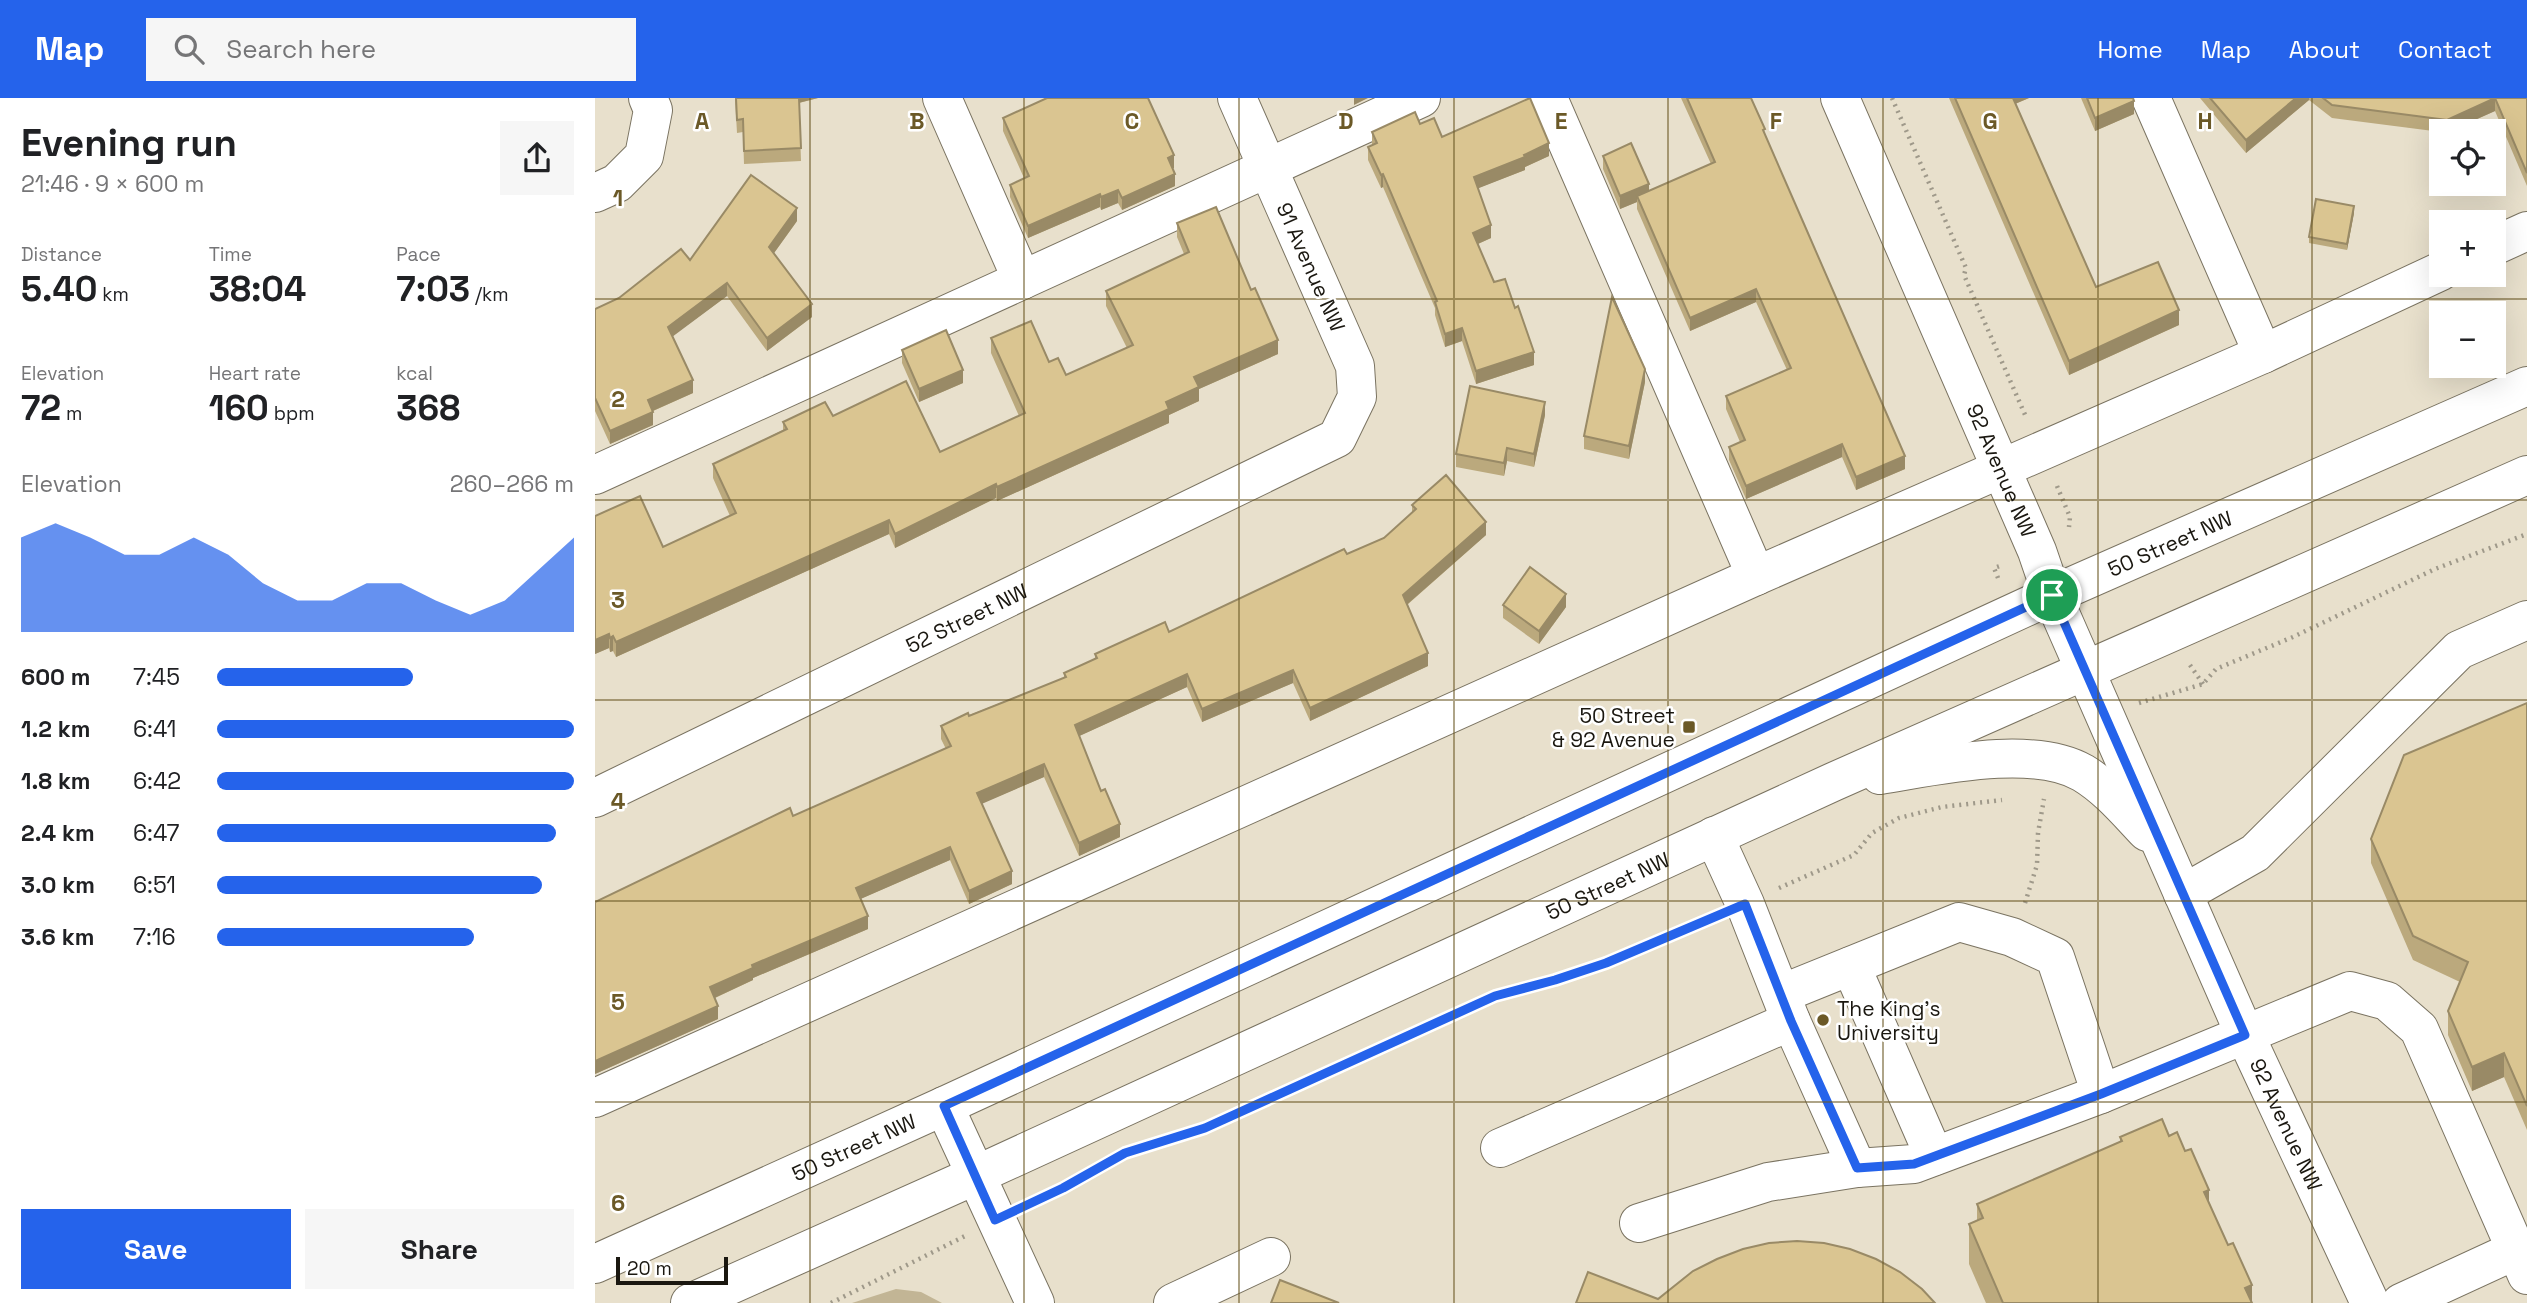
<!DOCTYPE html>
<html lang="en">
<head>
<meta charset="utf-8">
<style>
  body { margin:0; font-family:"Space Grotesk",sans-serif; background:#f6f6f6; color:#202124; height:100vh; display:flex; flex-direction:column; font-size:26px; white-space:nowrap }
  * { box-sizing:border-box; margin:0 }
  p { font-size:23px; color:#757577 }
  .icon { flex:none; width:38px; height:38px; fill:none; stroke:currentColor; stroke-width:2; stroke-linecap:round; stroke-linejoin:round }
  .map { position:relative; flex:1; overflow:hidden }
  .drawer { display:flex; flex-direction:column; background:#fff; width:595px }
  .drawer>* { flex:none }
  .buttons { position:absolute; left:1834px; top:21px; display:grid; gap:14px }
  .buttons a { display:grid; place-items:center; width:77px; height:77px; border-radius:0px; background:#fff; box-shadow:0 7px 28px #0002; font-size:35px }
  .scale { position:absolute; left:21px; bottom:18px; width:112px; box-sizing:border-box; padding-left:7px; border:4px solid #1a1710; border-top:0; font-size:19px; line-height:24px; white-space:nowrap; color:#1a1710; -webkit-text-stroke:5px #fff; paint-order:stroke }
  .pin { position:absolute; display:grid; place-items:center; width:60px; height:60px; color:#fff; margin:-30px; border:4px solid #fff; border-radius:50%; box-shadow:0 2px 7px #0007 }
  .round { display:grid; place-items:center; flex:none; width:74px; height:74px; border-radius:0px; background:#f6f6f6 }
  .head { display:flex; align-items:center; justify-content:space-between; height:119px; padding:0 21px }
  h1 { font-size:38px; font-weight:700; line-height:52px }
  .stats { display:grid; grid-template-columns:repeat(3,1fr); gap:10px; height:119px; padding:7px 21px }
  .stats div { display:grid; align-content:center }
  .stats b { font-size:35px; font-weight:700 }
  .stats small { font-size:19px; font-weight:400 }
  .stats p { font-size:19px }
  .chart { height:196px; padding:14px 21px }
  .chart p { display:flex; justify-content:space-between }
  .chart svg { width:100%; height:126px; margin-top:7px; fill:#2563eb; opacity:.7 }
  .cta { display:flex; gap:14px; margin-top:auto; padding:14px 21px }
  .cta a { flex:1; height:80px; border-radius:0px; background:#2563eb; color:#fff; font-size:28px; font-weight:700; line-height:80px; text-align:center }
  .cta a+a { background:#f6f6f6; color:#202124 }
  ul { padding:0 21px; list-style:none; font-size:23px }
  li { display:grid; grid-template-columns:112px 84px 1fr; align-items:center; height:52px }
  li i { height:18px; border-radius:9px; background:#2563eb }
  header { display:flex; align-items:center; gap:42px; box-sizing:border-box; height:98px; padding:0 35px; background:#2563eb; color:#fff }
  header strong { font-size:33px }
  nav { display:flex; gap:38px; margin-inline-start:auto; font-size:24px }
  .search { width:490px; height:63px; background:#f6f6f6; display:flex; align-items:center; gap:18px; box-sizing:border-box; padding:0 24px; border-radius:0px; color:#757577; font-size:26px }
  main { display:flex; flex:1; min-height:0 }
  .map>svg:first-child { display:block }
  .green { fill:#c2b595 }
  .lines { fill:none; stroke-linecap:round; stroke-linejoin:round }
  .minor-casing { stroke:#7a7361; stroke-width:40 }
  .major-casing { stroke:#7a7361; stroke-width:40 }
  .path { stroke:#9f998a; stroke-width:4.5; stroke-dasharray:2 5; stroke-linecap:butt }
  .minor { stroke:#fff; stroke-width:38 }
  .major { stroke:#fff; stroke-width:38 }
  .wall { fill:#bba97d }
  .shaded-wall { fill:#998a66 }
  .building { fill:#dac591; stroke:#998a66; stroke-width:2 }
  .route-casing { stroke:#fff; stroke-width:14 }
  .route { stroke:#2563eb; stroke-width:9 }
  .grid { fill:none; stroke:#6b5927; stroke-width:2; stroke-opacity:0.55 }
  .poi-dot { fill:#6b5927; stroke:#fff; stroke-width:2.5 }
  .labels { text-anchor:middle; dominant-baseline:central; stroke-width:5; stroke-linejoin:round; paint-order:stroke }
  .street-label { font-size:21px; fill:#1a1710; stroke:#fff }
  .poi-label { font-size:21px; fill:#1a1710; stroke:#fff; text-anchor:end }
  .grid-label { font-size:23px; text-anchor:middle; font-weight:bold; fill:#6b5927; stroke:#fff; stroke-width:5; stroke-linejoin:round; paint-order:stroke }
</style>
</head>
<body>
<header>
<strong>Map</strong>
<div class="search"><svg class="icon" aria-label="search" viewBox="0 0 24 24"><circle cx="10" cy="10" r="6"/><path d="M15 15l6 6"/></svg>Search here</div>
<nav><a>Home</a><a>Map</a><a>About</a><a>Contact</a></nav>
</header>
<main>
<section class="drawer">
<div class="head"><div><h1>Evening run</h1><p>21:46 · 9 × 600 m</p></div><a class="round"><svg class="icon" aria-label="share" viewBox="0 0 24 24"><path d="M12 15V3M7 8l5-5 5 5M5 13v7h14v-7"/></svg></a></div>
<div class="stats">
<div><p>Distance</p><b>5.40<small> km</small></b></div>
<div><p>Time</p><b>38:04</b></div>
<div><p>Pace</p><b>7:03<small> /km</small></b></div>
</div>
<div class="stats">
<div><p>Elevation</p><b>72<small> m</small></b></div>
<div><p>Heart rate</p><b>160<small> bpm</small></b></div>
<div><p>kcal</p><b>368</b></div>
</div>
<div class="chart"><p><span>Elevation</span>260–266 m</p>
<svg viewBox="0 0 160 44" preserveAspectRatio="none"><path d="M0 44V11L10 6L20 11L30 17L40 17L50 11L60 17L70 27L80 33L90 33L100 27L110 27L120 33L130 38L140 33L150 22L160 11V44z"/></svg>
</div>
<ul>
<li><b>600 m</b>7:45<i style="width:55%"></i></li>
<li><b>1.2 km</b>6:41<i style="width:100%"></i></li>
<li><b>1.8 km</b>6:42<i style="width:100%"></i></li>
<li><b>2.4 km</b>6:47<i style="width:95%"></i></li>
<li><b>3.0 km</b>6:51<i style="width:91%"></i></li>
<li><b>3.6 km</b>7:16<i style="width:72%"></i></li>
</ul>
<div class="cta"><a>Save</a><a>Share</a></div>
</section>
<div class="map">
<svg width="1932" height="1205" viewBox="0 0 1932 1205">
  <rect width="100%" height="100%" fill="#e8e0cc"/>
  <polygon class="green" points="301,1191 326,1194 347,1205 257,1205"/>
  <g class="lines">
    <g class="minor-casing">
      <g id="minor">
        <polyline points="347,0 427,182"/>
        <polyline points="953,0 1161,478"/>
        <path id="s1" d="M 1245,0 L 1442,453 L 1457,497"/>
        <polyline points="1556,0 1668,256"/>
        <polyline points="0,95 22,85 49,58 58,12 53,0"/>
        <polyline points="1899,148 1932,133"/>
        <polyline points="0,377 826,0"/>
        <path id="s2" d="M 0,700 L 742,340 L 762,299 L 760,268 L 642,0"/>
        <polyline points="1119,738 1150,806 1196,923 1262,1070"/>
        <polyline points="1588,796 1660,755 1864,552 1932,522"/>
        <polyline points="1256,868 1339,1058"/>
        <polyline points="1186,896 1364,824 1417,839 1460,859 1506,996"/>
        <polyline points="0,1000 1161,478 1668,256 1846,173"/>
        <polyline points="349,1008 440,1205"/>
        <polyline points="905,1050 1196,923"/>
        <polyline points="1044,1125 1173,1084 1262,1070 1319,1066 1506,996 1755,893 1792,903 1824,931 1932,1177"/>
        <polyline points="578,1205 676,1159"/>
        <polyline points="1806,1205 1921,1152"/>
      </g>
    </g>
    <g class="major-casing">
      <g id="major">
        <path id="s3" d="M 1457,497 L 1650,937 L 1775,1205"/>
        <path d="M 1285,677 C 1341,668 1438,646 1488,675 C 1513,690 1532,713 1552,734"/>
        <path id="s4" d="M 0,1166 L 349,1008 L 1457,497 L 1932,288"/>
        <path id="s5" d="M 95,1205 L 379,1078 L 1238,684 L 1932,377"/>
      </g>
    </g>
    <g class="path">
      <polyline points="1297,0 1371,170 1369,177 1431,319"/>
      <polyline points="1462,388 1475,419 1474,429"/>
      <polyline points="1403,480 1399,470 1408,467"/>
      <polyline points="1595,567 1608,586"/>
      <polyline points="1544,605 1608,586 1621,571 1698,539 1840,471 1932,436"/>
      <polyline points="1184,790 1259,757 1277,735 1304,720 1347,709 1407,702"/>
      <polyline points="1430,805 1442,767 1443,735 1449,701"/>
      <polyline points="434,1105 530,1055 610,1029 900,898 960,882 1011,865 1115,820"/>
      <polyline points="236,1205 370,1138"/>
    </g>
    <use href="#minor" class="minor"/>
    <use href="#major" class="major"/>
  </g>
  <g class="wall">
    <polygon points="140,0 223,0 204,5 206,63 149,66 148,34 142,35"/>
    <polygon points="1086,0 1156,0 1170,36 1310,371 1261,392 1247,359 1151,401 1134,362 1134,349 1145,344 1131,311 1131,298 1192,272 1161,204 1095,233 1042,111 1042,104 1025,111 1008,71 1008,58 1054,93 1116,66"/>
    <polygon points="1354,0 1434,0 1420,6 1501,189 1584,227 1474,277"/>
    <polygon points="1486,0 1538,0 1539,16 1500,33"/>
    <polygon points="1605,0 1932,0 1932,88 1900,13 1855,33 1846,34 1737,20 1714,2 1651,55"/>
    <polygon points="408,20 579,70 577,71 580,88 527,112 523,105 506,112 505,109 433,140 415,99 415,87 429,80 408,33"/>
    <polygon points="825,26 847,39 954,58 930,69 930,72 883,90 896,140 883,146 899,184 939,267 881,286 867,243 850,249 840,217 840,210 788,89 786,90 773,62 773,49 777,48 777,34"/>
    <polygon points="1759,115 1752,152 1714,145 1714,139"/>
    <polygon points="202,123 179,155 217,219 172,253 132,198 77,238 98,295 58,313 58,327 15,346 0,313 0,211"/>
    <polygon points="582,125 683,256 604,291 604,303 574,317 574,325 402,403 401,400 300,450 294,436 21,559 18,553 15,554 14,550 0,556 0,418 68,449 135,418 118,380 118,366 188,332 188,324 238,318 345,354 424,318 396,255 396,240 454,264 471,277 532,250 511,208 511,193 589,156 582,139"/>
    <polygon points="307,252 368,285 324,304 307,265"/>
    <polygon points="1050,284 1034,361 989,351 989,338"/>
    <polygon points="950,317 939,369 912,363 909,378 861,369 861,356"/>
    <polygon points="817,407 891,437 812,507 833,568 715,623 698,585 607,624 592,589 484,638 525,739 484,758 449,679 387,705 417,786 374,806 355,762 265,801 273,831 158,880 158,882 120,900 123,921 0,976 198,718 351,651 346,641 346,628 469,580 469,575 500,561 500,556 574,534 789,440 817,415"/>
    <polygon points="908,507 971,509 944,546 908,520"/>
    <polygon points="1932,605 1932,1032 1909,979 1877,993 1853,937 1853,913 1865,884 1818,862 1776,765 1776,741"/>
    <polygon points="1574,1038 1614,1106 1657,1205 1391,1205 1374,1166 1374,1126 1382,1123 1382,1106 1525,1044 1525,1039"/>
  </g>
  <g class="shaded-wall">
    <polygon points="203,0 223,0 203,5"/>
    <polygon points="759,0 773,0 759,7"/>
    <polygon points="1415,0 1434,0 1415,8"/>
    <polygon points="1701,0 1714,0 1714,2 1651,55 1651,42"/>
    <polygon points="1900,0 1900,13 1855,33 1852,33 1852,22"/>
    <polygon points="1539,3 1539,16 1500,33 1500,20"/>
    <polygon points="954,45 954,58 930,69 930,72 879,92 879,79"/>
    <polygon points="579,57 579,70 573,73 573,60"/>
    <polygon points="580,76 580,88 527,112 527,100"/>
    <polygon points="788,76 788,89 786,90 786,77"/>
    <polygon points="1054,86 1054,99 1042,98 1042,104 1025,111 1025,98"/>
    <polygon points="523,92 523,105 506,112 506,99"/>
    <polygon points="505,96 505,109 433,140 433,128"/>
    <polygon points="1759,108 1759,115 1752,152 1752,146"/>
    <polygon points="202,110 202,123 174,162 174,149"/>
    <polygon points="896,127 896,140 878,148 878,135"/>
    <polygon points="132,185 132,198 73,242 73,229"/>
    <polygon points="1161,191 1161,204 1095,233 1095,220"/>
    <polygon points="217,206 217,219 172,253 172,240"/>
    <polygon points="1584,212 1584,227 1474,277 1474,263"/>
    <polygon points="867,230 867,243 850,249 850,236"/>
    <polygon points="683,242 683,256 604,291 604,303 574,317 574,325 402,403 402,389 599,279"/>
    <polygon points="939,254 939,267 881,286 881,273"/>
    <polygon points="1050,271 1050,284 1034,361 1034,348"/>
    <polygon points="368,272 368,285 324,304 324,291"/>
    <polygon points="98,282 98,295 53,315 53,302"/>
    <polygon points="950,304 950,317 939,369 939,356"/>
    <polygon points="58,314 58,327 15,346 15,333"/>
    <polygon points="1247,346 1247,359 1151,401 1151,388"/>
    <polygon points="912,350 912,363 909,378 909,365"/>
    <polygon points="1310,358 1310,371 1261,392 1261,379"/>
    <polygon points="401,386 401,400 300,450 300,436"/>
    <polygon points="294,422 294,436 21,559 21,544"/>
    <polygon points="891,424 891,437 808,510 808,497"/>
    <polygon points="971,496 971,509 944,546 944,533"/>
    <polygon points="14,536 14,550 0,556 0,542"/>
    <polygon points="18,538 18,553 15,554 15,540"/>
    <polygon points="833,555 833,568 715,623 715,610"/>
    <polygon points="698,572 698,585 607,624 607,611"/>
    <polygon points="592,576 592,589 480,640 480,627"/>
    <polygon points="449,666 449,679 382,708 382,695"/>
    <polygon points="525,726 525,739 484,758 484,745"/>
    <polygon points="355,749 355,762 261,803 261,790"/>
    <polygon points="417,773 417,786 374,806 374,793"/>
    <polygon points="273,818 273,831 158,880 158,882 115,902 115,889 157,867"/>
    <polygon points="123,908 123,921 0,976 0,963"/>
    <polygon points="1909,955 1909,979 1877,993 1877,969"/>
    <polygon points="1614,1092 1614,1131 1609,1094"/>
    <polygon points="1657,1187 1657,1205 1650,1190"/>
  </g>
  <g class="building">
    <polygon points="141,0 204,0 206,50 149,53 148,21 142,22"/>
    <polygon points="452,0 553,0 579,57 573,60 580,76 527,100 523,92 506,99 505,96 433,128 415,87 434,78 408,20"/>
    <polygon points="935,0 954,45 929,57 930,59 879,79 896,127 878,135 899,184 910,181 920,210 923,208 939,254 881,273 867,230 850,236 840,204 842,203 788,76 786,77 773,49 782,45 777,34 820,14 825,26 839,20 847,39"/>
    <polygon points="1092,0 1156,0 1170,31 1168,32 1209,126 1310,358 1261,379 1247,346 1151,388 1134,349 1150,342 1131,298 1196,270 1161,191 1095,220 1042,98 1120,64"/>
    <polygon points="1360,0 1418,0 1501,189 1563,164 1584,212 1474,263"/>
    <polygon points="1492,0 1538,0 1539,3 1500,20"/>
    <polygon points="1615,0 1701,0 1651,42"/>
    <polygon points="1728,0 1932,0 1932,75 1900,0 1852,22 1737,7"/>
    <polygon points="1036,45 1054,86 1025,98 1008,58"/>
    <polygon points="156,77 202,110 174,149 217,206 172,240 132,185 73,229 98,282 53,302 58,314 15,333 0,300 0,211 24,200 86,151 95,162"/>
    <polygon points="1721,101 1759,108 1752,146 1714,139"/>
    <polygon points="621,109 656,192 660,190 683,242 599,279 604,289 571,304 574,311 402,389 401,386 300,436 294,422 21,544 18,538 15,540 14,536 0,542 0,418 45,398 68,449 141,415 118,366 192,331 188,324 230,304 238,318 311,283 345,354 430,315 396,240 436,223 454,264 463,260 471,277 538,247 511,193 594,154 582,125"/>
    <polygon points="1017,199 1050,271 1034,348 989,338"/>
    <polygon points="351,232 368,272 324,291 307,252"/>
    <polygon points="875,288 950,304 939,356 912,350 909,365 861,356"/>
    <polygon points="851,377 891,424 808,497 833,555 715,610 698,572 607,611 592,576 480,627 506,693 510,691 525,726 484,745 449,666 382,695 417,773 374,793 355,749 261,790 273,818 157,867 158,870 115,889 123,908 0,963 0,804 195,710 198,718 356,648 346,628 373,615 374,618 471,579 469,575 502,560 500,556 570,524 574,534 749,451 752,456 789,440 821,411 817,407"/>
    <polygon points="935,469 971,496 944,533 908,507"/>
    <polygon points="1932,605 1932,1008 1909,955 1877,969 1853,913 1873,864 1818,838 1776,741 1809,657"/>
    <polygon points="1567,1021 1574,1038 1582,1034 1590,1053 1596,1051 1614,1092 1609,1094 1633,1147 1638,1145 1657,1187 1650,1190 1657,1205 1408,1205 1374,1126 1388,1120 1382,1106 1527,1043 1525,1039"/>
    <polygon points="1202,1143 1229,1145 1255,1151 1281,1161 1305,1174 1327,1191 1340,1205 981,1205 993,1174 1063,1201 1098,1173 1122,1161 1148,1151 1174,1145"/>
    <polygon points="685,1182 744,1205 676,1205"/>
  </g>
  <g class="lines">
    <g class="route-casing">
      <polygon id="route" points="1457,497 1650,937 1506,996 1319,1066 1262,1070 1196,923 1150,806 1011,865 960,882 900,898 610,1030 530,1055 468,1090 400,1122 349,1008"/>
    </g>
    <use href="#route" class="route"/>
  </g>
  <path class="grid" d="M 215,0 L 215,1205M 429,0 L 429,1205M 644,0 L 644,1205M 859,0 L 859,1205M 1073,0 L 1073,1205M 1288,0 L 1288,1205M 1503,0 L 1503,1205M 1717,0 L 1717,1205M 0,201 L 1932,201M 0,402 L 1932,402M 0,602 L 1932,602M 0,803 L 1932,803M 0,1004 L 1932,1004"/>
  <g class="poi-dot">
    <rect x="1087" y="622" width="14" height="14" rx="3.5"/>
    <circle cx="1228" cy="922" r="7"/>
  </g>
  <g class="labels">
    <g class="street-label">
      <text transform="translate(716 169) rotate(66)">91 Avenue NW</text>
      <text stroke="none"><textPath href="#s1" startOffset="406">92 Avenue NW</textPath></text>
      <text stroke="none"><textPath href="#s4" startOffset="1732">50 Street NW</textPath></text>
      <text stroke="none"><textPath href="#s2" startOffset="413">52 Street NW</textPath></text>
      <text stroke="none"><textPath href="#s5" startOffset="1008">50 Street NW</textPath></text>
      <text stroke="none"><textPath href="#s3" startOffset="579">92 Avenue NW</textPath></text>
      <text stroke="none"><textPath href="#s4" startOffset="284">50 Street NW</textPath></text>
    </g>
    <g class="poi-label">
      <text x="1080" y="617">50 Street<tspan x="1080" dy="24">&amp; 92 Avenue</tspan></text>
      <text x="1242" y="910" text-anchor="start">The King's<tspan x="1242" dy="24">University</tspan></text>
    </g>
  </g>
  <g class="grid-label">
    <text x="107" y="31">A</text>
    <text x="322" y="31">B</text>
    <text x="537" y="31">C</text>
    <text x="751" y="31">D</text>
    <text x="966" y="31">E</text>
    <text x="1181" y="31">F</text>
    <text x="1395" y="31">G</text>
    <text x="1610" y="31">H</text>
    <text x="23" y="108">1</text>
    <text x="23" y="309">2</text>
    <text x="23" y="510">3</text>
    <text x="23" y="711">4</text>
    <text x="23" y="912">5</text>
    <text x="23" y="1113">6</text>
  </g>
</svg>
<div class="buttons">
<a><svg class="icon" aria-label="locate" viewBox="0 0 24 24"><circle cx="12" cy="12" r="6"/><path d="M12 2v4M12 18v4M2 12h4M18 12h4"/></svg></a>
<a>+</a>
<a>−</a>
</div>
<div class="scale">20 m</div>
<div class="pin" style="left:1457px;top:497px;background:#1e9e55"><svg class="icon" aria-label="arrive" viewBox="0 0 24 24"><path d="M6 21V4h12l-3 4 3 4H6"/></svg></div>
</div>
</main>
</body>
</html>
